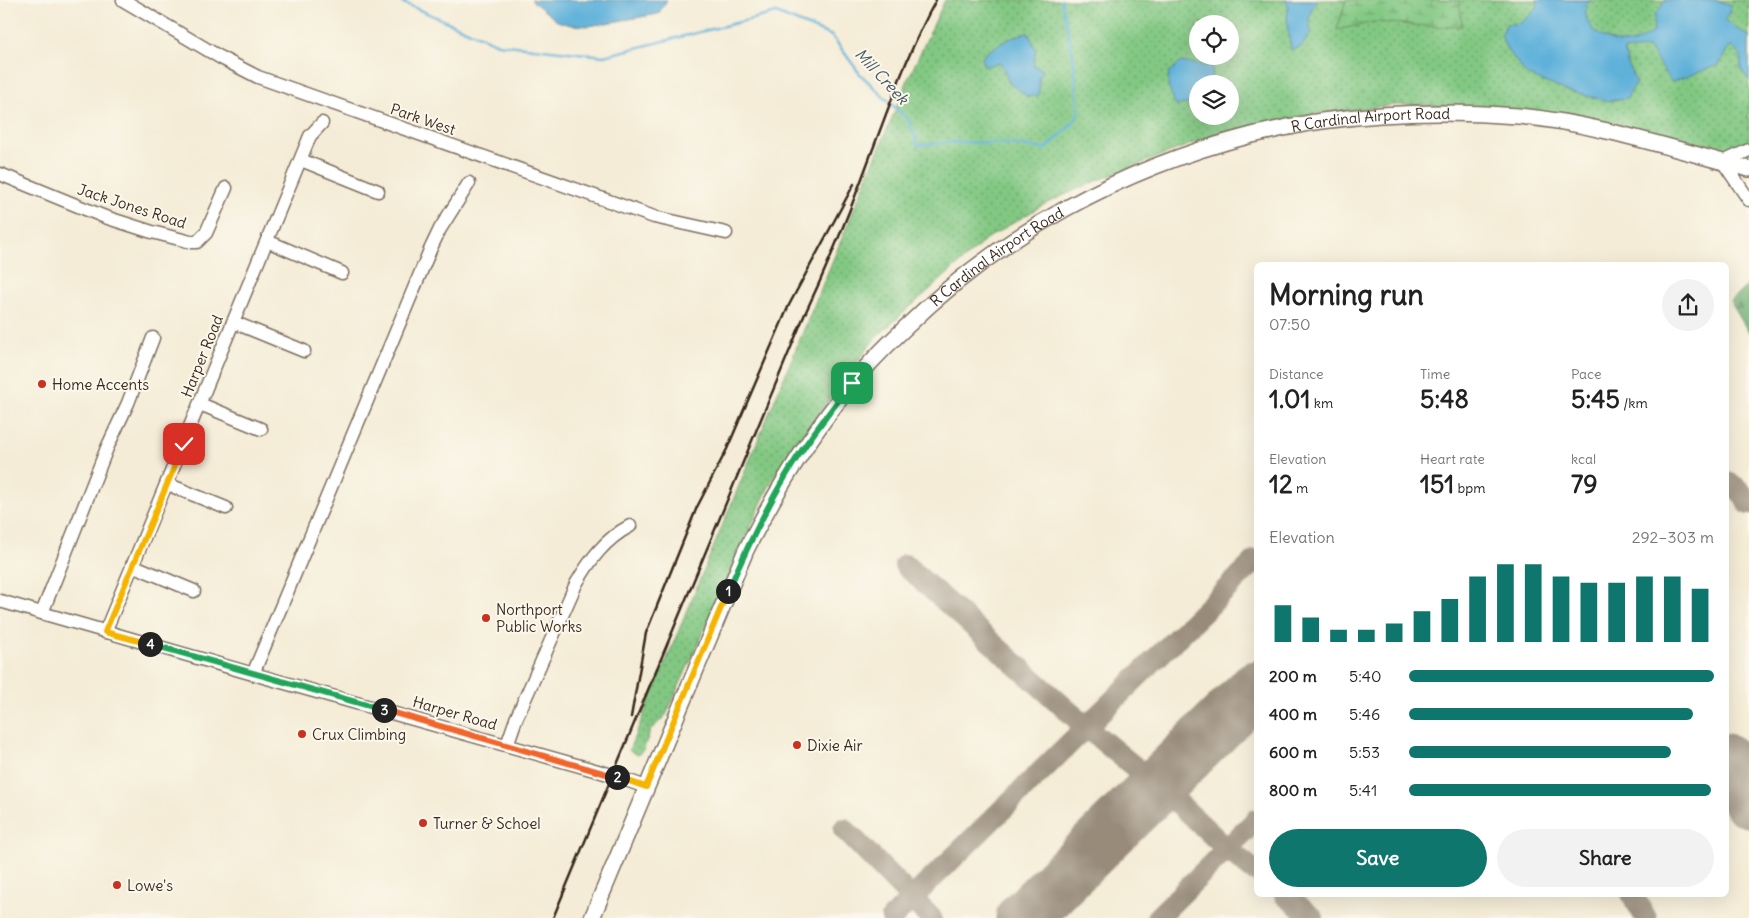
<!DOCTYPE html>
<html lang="en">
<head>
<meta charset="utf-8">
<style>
  body { margin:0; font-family:Delius,sans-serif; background:#f2f2f2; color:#222; height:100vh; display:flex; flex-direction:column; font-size:19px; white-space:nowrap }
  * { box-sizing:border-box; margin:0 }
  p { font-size:16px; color:#767676 }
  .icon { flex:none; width:28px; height:28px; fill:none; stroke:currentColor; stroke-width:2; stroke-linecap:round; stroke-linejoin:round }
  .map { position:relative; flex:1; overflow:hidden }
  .side { position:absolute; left:1254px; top:262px; width:475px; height:635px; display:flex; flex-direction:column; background:#fff; border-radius:8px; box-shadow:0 5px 20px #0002 }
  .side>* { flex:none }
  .controls { position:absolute; left:1189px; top:15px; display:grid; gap:10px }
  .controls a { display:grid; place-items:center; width:50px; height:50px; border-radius:50%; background:#fff; box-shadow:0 5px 20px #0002; font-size:25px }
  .pin { position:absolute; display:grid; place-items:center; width:42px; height:42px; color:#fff; margin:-21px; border-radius:10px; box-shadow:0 2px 8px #0006 }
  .km { position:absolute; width:25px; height:25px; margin:-12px; border-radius:50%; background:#222; color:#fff; font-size:14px; line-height:25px; text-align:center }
  .round { display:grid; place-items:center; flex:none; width:52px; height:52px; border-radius:26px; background:#f2f2f2 }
  .overview { display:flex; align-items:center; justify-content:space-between; height:85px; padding:0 15px }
  h1 { font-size:28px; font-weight:700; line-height:38px }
  .metrics { display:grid; grid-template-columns:repeat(3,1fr); gap:8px; height:85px; padding:5px 15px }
  .metrics div { display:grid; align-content:center }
  .metrics b { font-size:25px; font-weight:700 }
  .metrics small { font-size:14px; font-weight:400 }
  .metrics p { font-size:14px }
  .chart { height:140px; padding:10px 15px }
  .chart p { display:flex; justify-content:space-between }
  .chart svg { width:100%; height:90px; margin-top:5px; stroke:#0f766e; stroke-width:6 }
  .button { display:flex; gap:10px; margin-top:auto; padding:10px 15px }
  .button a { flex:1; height:58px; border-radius:30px; background:#0f766e; color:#fff; font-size:20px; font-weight:700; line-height:58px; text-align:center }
  .button a+a { background:#f2f2f2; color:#222 }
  ul { padding:0 15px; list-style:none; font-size:16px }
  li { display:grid; grid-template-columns:80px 60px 1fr; align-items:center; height:38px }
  li i { height:12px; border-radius:6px; background:#0f766e }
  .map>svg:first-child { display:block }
  .green { fill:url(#green-dots); stroke:#5e7950; fill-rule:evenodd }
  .forest { fill:url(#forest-firs); stroke:#526b48 }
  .wetland { fill:url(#wetland-marsh); stroke:#5e7950 }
  .water { fill:#5eb1da; stroke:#4c6e7c }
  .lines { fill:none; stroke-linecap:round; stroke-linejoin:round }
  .stream { stroke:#5eb1da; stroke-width:2.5 }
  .taxiway { stroke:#988b7a; stroke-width:22 }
  .runway { stroke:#988b7a; stroke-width:55 }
  .minor-casing { stroke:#7c6e5e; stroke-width:15 }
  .major-casing { stroke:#7c6e5e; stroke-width:18 }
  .minor { stroke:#fff; stroke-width:12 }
  .major { stroke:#fff; stroke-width:15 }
  .rail { stroke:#3b2a1e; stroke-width:2.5 }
  .split-1-casing { stroke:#fff; stroke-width:10 }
  .split-2-casing { stroke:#fff; stroke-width:10 }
  .split-3-casing { stroke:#fff; stroke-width:10 }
  .split-4-casing { stroke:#fff; stroke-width:10 }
  .split-5-casing { stroke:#fff; stroke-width:10 }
  .split-1 { stroke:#22a559; stroke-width:6 }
  .split-2 { stroke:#f5b400; stroke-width:6 }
  .split-3 { stroke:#f0652b; stroke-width:6 }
  .split-4 { stroke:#22a559; stroke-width:6 }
  .split-5 { stroke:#f5b400; stroke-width:6 }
  .poi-dot { fill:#c8321e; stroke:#fbf7ec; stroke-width:2 }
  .labels { text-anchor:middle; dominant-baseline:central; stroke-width:4; stroke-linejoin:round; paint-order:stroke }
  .street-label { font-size:15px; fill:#3b2a1e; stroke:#fbf7ec }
  .poi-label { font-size:15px; fill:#3b2a1e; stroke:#fbf7ec; text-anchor:start }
  .water-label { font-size:16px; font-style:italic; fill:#475960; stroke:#fbf7ec }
</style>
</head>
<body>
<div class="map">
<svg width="1749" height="918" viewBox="0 0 1749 918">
  <defs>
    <pattern id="green-dots" width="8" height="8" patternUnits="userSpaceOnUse" patternTransform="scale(1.25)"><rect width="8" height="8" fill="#82c883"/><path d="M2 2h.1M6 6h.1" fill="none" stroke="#6ca36b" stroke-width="1.8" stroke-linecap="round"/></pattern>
    <pattern id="forest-firs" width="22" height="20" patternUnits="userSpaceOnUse" patternTransform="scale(1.25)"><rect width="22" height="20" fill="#69ac71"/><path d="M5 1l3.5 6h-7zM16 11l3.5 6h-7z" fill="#588c5c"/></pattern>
    <pattern id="wetland-marsh" width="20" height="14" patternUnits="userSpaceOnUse" patternTransform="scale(1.25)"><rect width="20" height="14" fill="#82c883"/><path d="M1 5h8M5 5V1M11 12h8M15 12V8" fill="none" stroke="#6ca36b"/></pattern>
  </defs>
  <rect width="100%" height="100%" fill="#fbf7ec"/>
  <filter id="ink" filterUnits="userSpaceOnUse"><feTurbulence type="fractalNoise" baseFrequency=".02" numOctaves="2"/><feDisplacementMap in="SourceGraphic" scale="10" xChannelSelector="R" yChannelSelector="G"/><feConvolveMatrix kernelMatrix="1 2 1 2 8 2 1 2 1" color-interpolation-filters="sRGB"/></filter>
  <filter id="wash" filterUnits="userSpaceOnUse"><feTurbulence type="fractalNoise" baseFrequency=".0096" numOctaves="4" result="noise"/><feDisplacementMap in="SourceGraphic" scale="20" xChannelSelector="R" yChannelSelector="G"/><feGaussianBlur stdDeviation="1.12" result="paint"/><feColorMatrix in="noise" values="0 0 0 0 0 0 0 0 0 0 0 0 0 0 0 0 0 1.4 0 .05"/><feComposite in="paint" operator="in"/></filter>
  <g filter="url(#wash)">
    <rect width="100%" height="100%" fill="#f4ecd6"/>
    <path class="green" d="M 945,0 L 1749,0 L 1749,164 L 1506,110 L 1429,105 L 1395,105 L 1312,114 L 1244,128 L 1199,141 L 1086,185 L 1043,205 L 988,238 L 875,338 L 781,465 L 770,484 L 666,715 L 650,731 L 644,749 L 638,755 L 629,750 L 909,77 ZM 1198,24 L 1230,24 L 1230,56 L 1198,56 ZM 1198,84 L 1230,84 L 1230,116 L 1198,116 Z"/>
    <polygon class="forest" points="1749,284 1749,333 1730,301"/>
    <polygon class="wetland" points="1346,0 1459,0 1462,26 1442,27 1374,22 1337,30"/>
    <g class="water">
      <polygon points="531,0 667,0 658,14 589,26 571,25 557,21"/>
      <polygon points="1285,0 1318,0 1311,10 1309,20 1311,33 1301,47 1291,50 1287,24 1288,5"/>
      <path d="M 1537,0 L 1591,0 L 1586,3 C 1586,9 1585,17 1588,22 C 1594,35 1614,44 1628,44 C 1636,43 1646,36 1653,32 L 1655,15 L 1666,0 L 1715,0 L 1731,5 L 1730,12 L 1724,19 L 1732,26 L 1749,36 L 1749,80 L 1741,70 L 1741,56 L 1732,47 L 1727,50 L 1719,65 L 1671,82 L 1649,48 L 1624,50 L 1627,62 L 1636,83 L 1627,98 L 1608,101 L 1567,91 L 1527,75 L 1507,50 L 1501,35 L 1506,24 C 1522,26 1528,18 1538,6 Z"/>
      <path d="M 1028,32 L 1036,50 L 1033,65 L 1043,70 L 1039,78 L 1039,95 L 1028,97 L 1009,83 L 1001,63 L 984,66 L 982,58 C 989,47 1015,36 1028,32 Z"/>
      <polygon points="1181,62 1213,67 1210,84 1198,84 1197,102 1176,106 1168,86 1169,72"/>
    </g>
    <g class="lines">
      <polyline class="stream" points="397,0 498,44 604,56 776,13 832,36 860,74 909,121 918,145 954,142 1001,143 1046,149 1074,122 1079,111 1073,54 1061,0"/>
      <g class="taxiway">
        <path d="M 1726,482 C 1738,487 1743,494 1749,504"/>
        <path d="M 905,565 L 1086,727 L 1137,769 C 1151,777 1161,776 1175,768"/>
        <path d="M 1136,807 C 1153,796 1160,795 1178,803 L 1227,849 L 1256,872"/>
        <polyline points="844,829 931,918"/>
        <polyline points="1285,895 1313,918"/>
        <polyline points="1632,895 1646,918"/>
        <polyline points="892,918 1256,560"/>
        <polyline points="1157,918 1256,820"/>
      </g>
      <g class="runway">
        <polyline points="1726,761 1749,800"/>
        <polyline points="1023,918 1256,688"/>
      </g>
    </g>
  </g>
  <g filter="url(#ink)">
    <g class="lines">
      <g class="minor-casing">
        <g id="minor">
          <polyline points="123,0 223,59 258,77 654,217 726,233"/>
          <polyline points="1749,150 1723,162 1749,200"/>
          <polyline points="301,160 378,191"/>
          <polyline points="0,174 105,217 152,232 191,242 197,242 206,233 226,188"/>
          <polyline points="267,241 342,273"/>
          <polyline points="233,322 304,351"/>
          <polyline points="200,404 261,429"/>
          <polyline points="167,484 226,508"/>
          <polyline points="132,565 194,591"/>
          <polyline points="0,601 253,674 612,775 646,787"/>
          <polyline points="42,613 107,448 128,403 153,338"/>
          <polyline points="105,632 310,136 322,123"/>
          <polyline points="253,674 430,250 440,229 469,183"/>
          <path d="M 507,745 L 516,719 L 576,584 C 590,560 605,539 630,526"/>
        </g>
      </g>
      <g class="major-casing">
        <g id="major">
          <path id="s1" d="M 592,918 L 746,550 C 776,491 809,436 851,385 C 867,365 885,347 904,329 C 1001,234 1121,168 1252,135 C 1275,130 1299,124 1322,121 C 1387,112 1452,111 1518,116 C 1596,123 1673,149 1749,169"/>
        </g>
      </g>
      <use href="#minor" class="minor"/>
      <use href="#major" class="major"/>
      <g class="rail">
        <polyline points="631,717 646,633 697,507 727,449 789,305 854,184"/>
        <path d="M 553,918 L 804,316 C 829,263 851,209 871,154 C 891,102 909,49 936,0"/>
      </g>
    </g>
  </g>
  <g class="lines" filter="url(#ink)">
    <g class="split-1-casing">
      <path id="split-1" d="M 728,591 C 747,547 768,504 793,464 C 811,435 832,409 852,383"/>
    </g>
    <g class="split-2-casing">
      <polyline id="split-2" points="617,777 646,787 728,591"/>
    </g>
    <g class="split-3-casing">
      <polyline id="split-3" points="384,710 617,777"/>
    </g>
    <g class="split-4-casing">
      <polyline id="split-4" points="150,644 384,710"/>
    </g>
    <g class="split-5-casing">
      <polyline id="split-5" points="150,644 105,632 184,444"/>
    </g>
    <use href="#split-1" class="split-1"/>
    <use href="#split-2" class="split-2"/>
    <use href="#split-3" class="split-3"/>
    <use href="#split-4" class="split-4"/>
    <use href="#split-5" class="split-5"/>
  </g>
  <g class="poi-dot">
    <circle cx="42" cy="384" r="5"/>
    <circle cx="486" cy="618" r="5"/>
    <circle cx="302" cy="734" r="5"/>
    <circle cx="797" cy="745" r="5"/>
    <circle cx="423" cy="823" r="5"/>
    <circle cx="117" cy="885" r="5"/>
  </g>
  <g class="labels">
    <g class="street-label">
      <text transform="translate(423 119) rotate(19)">Park West</text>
      <text stroke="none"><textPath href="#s1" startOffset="1195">R Cardinal Airport Road</textPath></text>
      <text transform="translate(132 206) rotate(18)">Jack Jones Road</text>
      <text stroke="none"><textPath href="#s1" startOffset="790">R Cardinal Airport Road</textPath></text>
      <text transform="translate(202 356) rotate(-68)">Harper Road</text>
      <text transform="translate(455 713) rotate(16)">Harper Road</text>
    </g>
    <g class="poi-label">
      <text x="52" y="384">Home Accents</text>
      <text x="496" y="609">Northport<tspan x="496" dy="17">Public Works</tspan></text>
      <text x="312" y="734">Crux Climbing</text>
      <text x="807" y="745">Dixie Air</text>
      <text x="433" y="823">Turner &amp; Schoel</text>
      <text x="127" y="885">Lowe's</text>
    </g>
    <g class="water-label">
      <text transform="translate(882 76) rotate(47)">Mill Creek</text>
    </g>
  </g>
</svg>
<div class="controls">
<a><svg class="icon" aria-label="locate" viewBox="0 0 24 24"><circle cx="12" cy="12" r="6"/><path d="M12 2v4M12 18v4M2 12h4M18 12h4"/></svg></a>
<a><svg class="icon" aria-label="layers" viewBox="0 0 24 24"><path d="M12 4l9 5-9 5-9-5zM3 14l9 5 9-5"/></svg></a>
</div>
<div class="pin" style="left:852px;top:383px;background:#1e9e55"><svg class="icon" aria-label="arrive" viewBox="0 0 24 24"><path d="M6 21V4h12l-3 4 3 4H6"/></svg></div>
<div class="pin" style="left:184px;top:444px;background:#d93025"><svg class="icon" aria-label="check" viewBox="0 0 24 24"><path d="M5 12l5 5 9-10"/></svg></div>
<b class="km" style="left:728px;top:591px">1</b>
<b class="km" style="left:617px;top:777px">2</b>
<b class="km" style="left:384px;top:710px">3</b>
<b class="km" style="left:150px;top:644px">4</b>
<section class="side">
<div class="overview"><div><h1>Morning run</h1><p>07:50</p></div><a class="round"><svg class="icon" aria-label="share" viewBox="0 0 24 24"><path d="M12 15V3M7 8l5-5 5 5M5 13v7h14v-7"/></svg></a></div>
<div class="metrics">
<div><p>Distance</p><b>1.01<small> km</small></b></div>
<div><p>Time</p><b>5:48</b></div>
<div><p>Pace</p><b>5:45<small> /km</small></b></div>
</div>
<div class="metrics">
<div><p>Elevation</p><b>12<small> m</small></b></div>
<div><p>Heart rate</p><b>151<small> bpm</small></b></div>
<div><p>kcal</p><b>79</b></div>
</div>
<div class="chart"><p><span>Elevation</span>292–303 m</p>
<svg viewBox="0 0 160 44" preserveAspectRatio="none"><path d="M5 44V26M15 44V32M25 44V38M35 44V38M45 44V35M55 44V29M65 44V23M75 44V12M85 44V6M95 44V6M105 44V12M115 44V15M125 44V15M135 44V12M145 44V12M155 44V18"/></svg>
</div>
<ul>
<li><b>200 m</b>5:40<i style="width:100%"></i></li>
<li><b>400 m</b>5:46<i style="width:93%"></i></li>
<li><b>600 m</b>5:53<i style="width:86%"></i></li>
<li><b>800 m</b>5:41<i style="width:99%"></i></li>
</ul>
<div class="button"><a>Save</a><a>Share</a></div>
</section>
</div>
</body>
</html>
